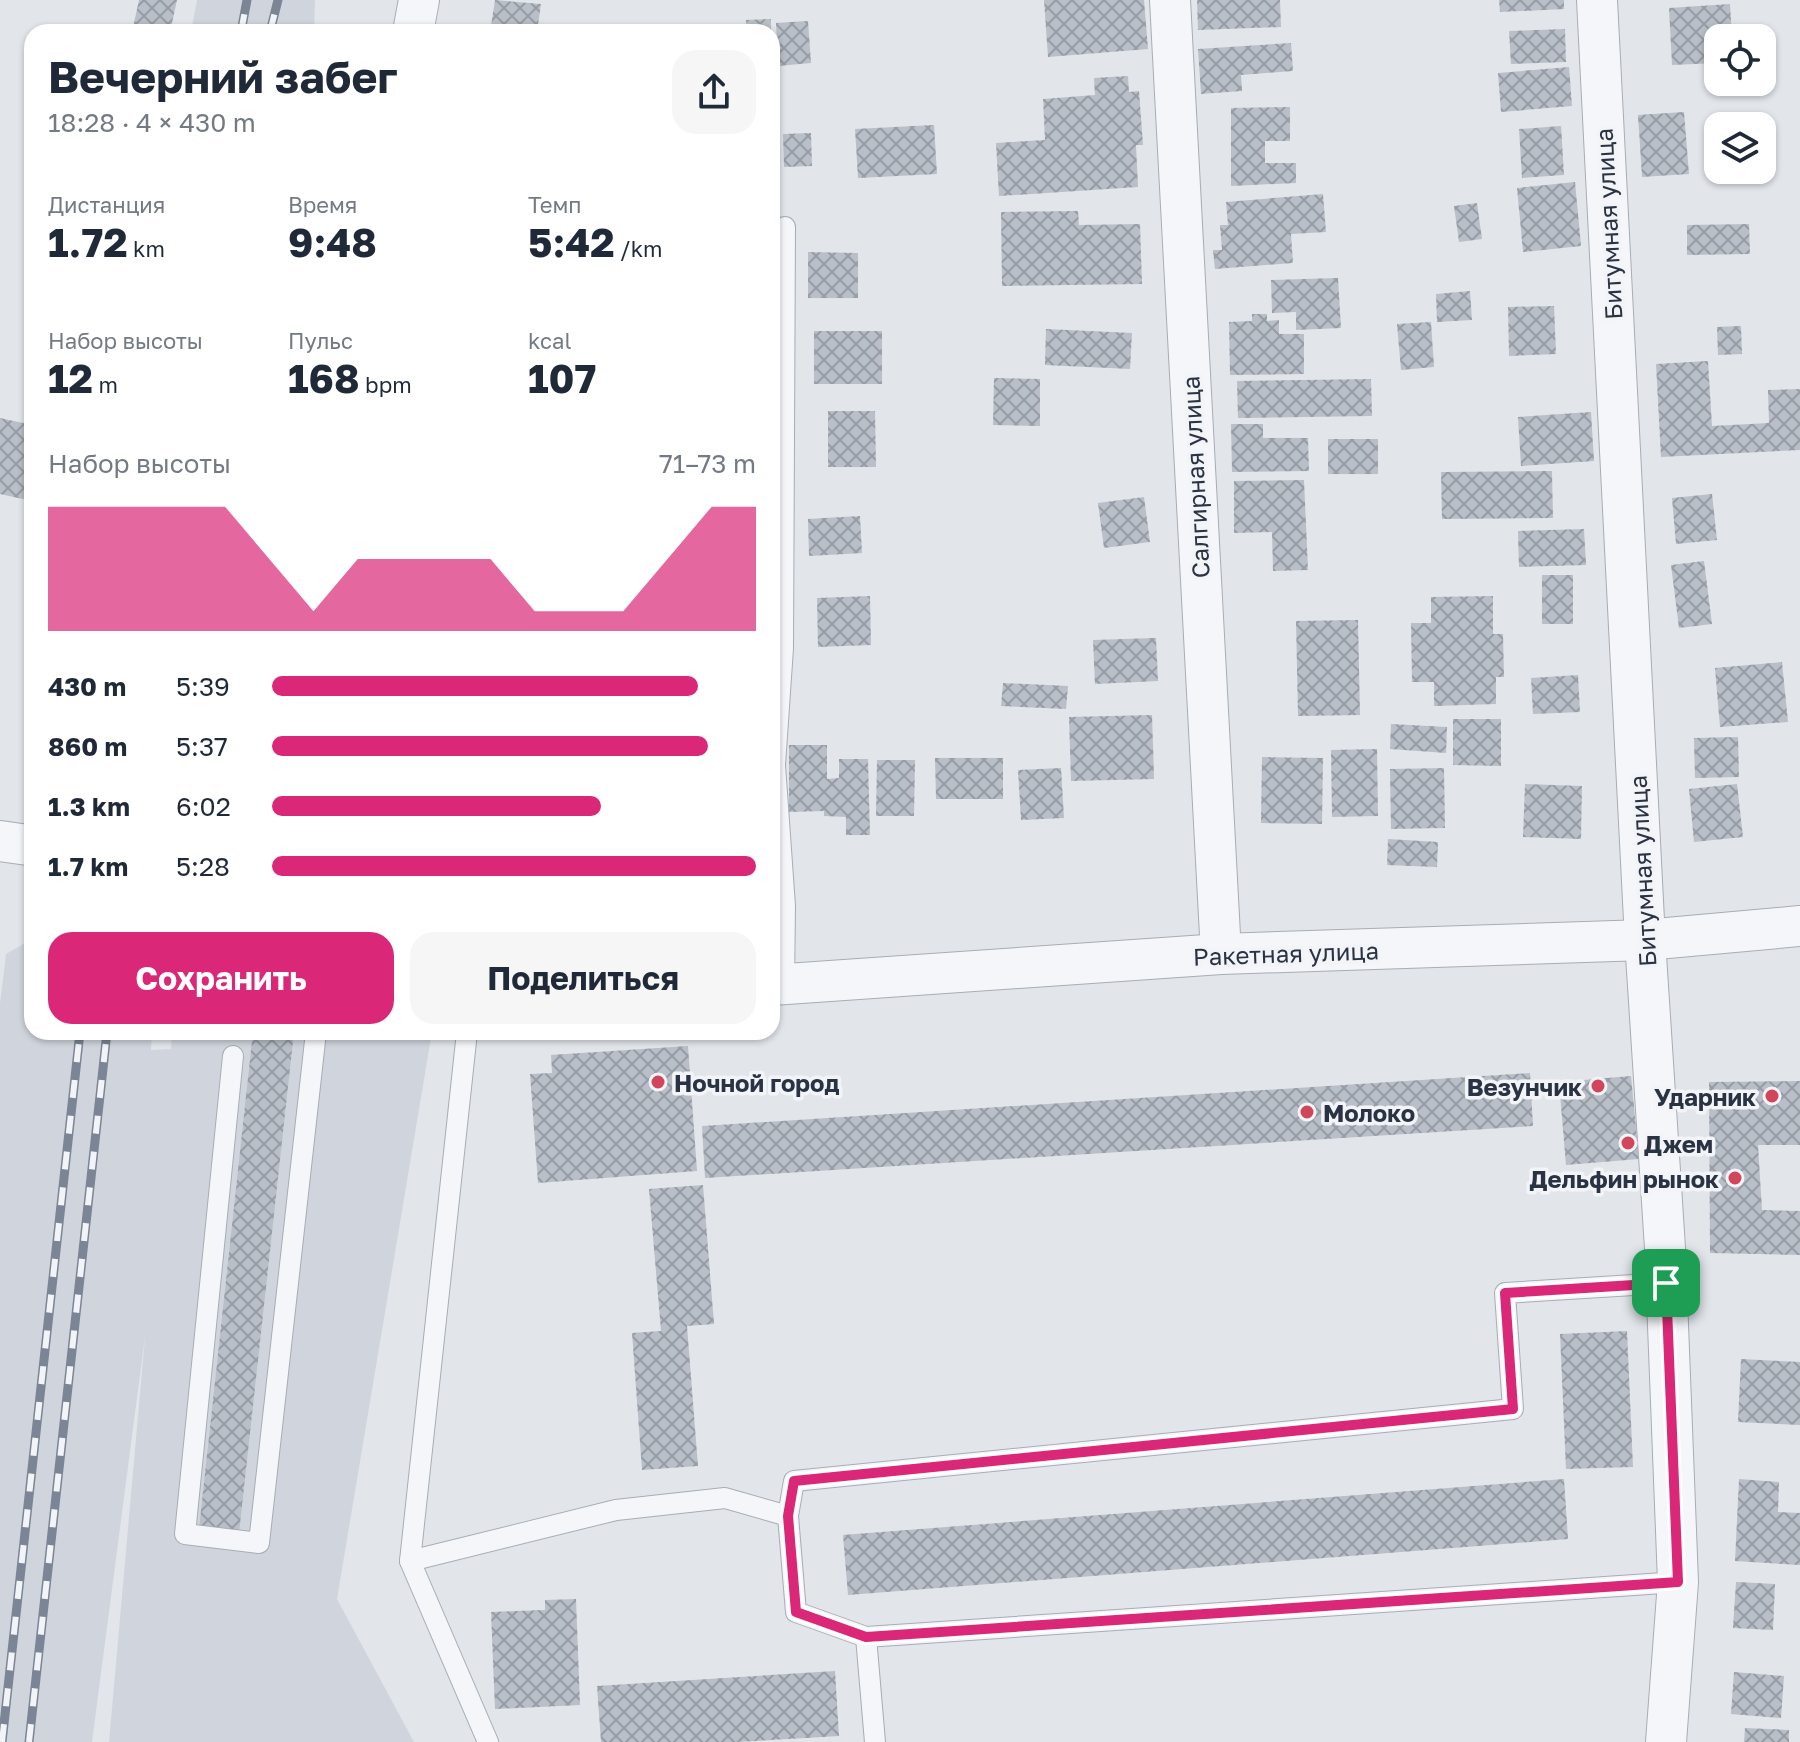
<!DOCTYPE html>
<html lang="ru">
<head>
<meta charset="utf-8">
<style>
  body { margin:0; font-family:"Golos Text",sans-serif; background:#f6f6f7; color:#1f2937; height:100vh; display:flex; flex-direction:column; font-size:30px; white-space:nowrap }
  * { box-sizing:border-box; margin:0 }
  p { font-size:26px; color:#747a83 }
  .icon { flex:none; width:44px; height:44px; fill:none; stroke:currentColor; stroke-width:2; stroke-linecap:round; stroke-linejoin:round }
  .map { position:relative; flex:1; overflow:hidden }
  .details { position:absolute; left:24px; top:24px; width:756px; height:1016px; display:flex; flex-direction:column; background:#fff; border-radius:24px; box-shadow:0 2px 6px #0004 }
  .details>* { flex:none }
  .buttons { position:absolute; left:1704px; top:24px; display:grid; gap:16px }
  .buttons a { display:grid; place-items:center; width:72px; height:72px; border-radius:16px; background:#fff; box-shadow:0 2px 6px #0004; font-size:40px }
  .pin { position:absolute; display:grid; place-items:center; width:68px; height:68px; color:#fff; margin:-34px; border-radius:16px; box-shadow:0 4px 12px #0006 }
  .round { display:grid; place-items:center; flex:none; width:84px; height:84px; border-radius:24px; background:#f6f6f7 }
  .head { display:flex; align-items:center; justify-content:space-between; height:136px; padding:0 24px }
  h1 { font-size:44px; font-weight:700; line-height:60px }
  .metrics { display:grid; grid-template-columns:repeat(3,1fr); gap:12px; height:136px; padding:8px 24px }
  .metrics div { display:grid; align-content:center }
  .metrics b { font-size:40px; font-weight:700 }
  .metrics small { font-size:22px; font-weight:400 }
  .metrics p { font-size:22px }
  .chart { height:224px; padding:16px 24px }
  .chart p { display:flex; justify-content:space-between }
  .chart svg { width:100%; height:144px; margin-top:8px; fill:#db2777; opacity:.7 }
  .action { display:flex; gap:16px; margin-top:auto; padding:16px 24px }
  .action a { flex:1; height:92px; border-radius:24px; background:#db2777; color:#fff; font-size:32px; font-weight:700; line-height:92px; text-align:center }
  .action a+a { background:#f6f6f7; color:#1f2937 }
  ul { padding:0 24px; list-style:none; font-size:26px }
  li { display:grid; grid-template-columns:128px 96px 1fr; align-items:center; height:60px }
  li i { height:20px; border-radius:10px; background:#db2777 }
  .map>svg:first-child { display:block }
  .built { fill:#d0d5dd }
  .building { fill:url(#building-cross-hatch) }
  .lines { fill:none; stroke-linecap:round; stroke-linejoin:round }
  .lane-casing { stroke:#a7adb5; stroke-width:22 }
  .street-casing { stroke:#a7adb5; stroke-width:42 }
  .lane { stroke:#f5f6f9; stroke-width:20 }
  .street { stroke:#f5f6f9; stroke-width:40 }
  .rail-casing { stroke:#7b8595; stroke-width:9 }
  .rail { stroke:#f2f4f8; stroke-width:6; stroke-dasharray:18; stroke-linecap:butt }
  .route-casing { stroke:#fff; stroke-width:16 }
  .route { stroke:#db2777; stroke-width:10 }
  .poi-dot { fill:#d1465b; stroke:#f2f4f8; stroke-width:3 }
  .labels { text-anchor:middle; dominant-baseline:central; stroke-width:7; stroke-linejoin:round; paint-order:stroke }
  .street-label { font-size:24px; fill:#2a3343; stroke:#f2f4f8 }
  .poi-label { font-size:24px; font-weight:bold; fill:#2a3343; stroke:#f2f4f8; text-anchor:start }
</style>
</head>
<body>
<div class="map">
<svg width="1800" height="1742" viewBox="0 0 1800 1742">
  <defs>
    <pattern id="building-cross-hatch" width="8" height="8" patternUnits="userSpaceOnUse" patternTransform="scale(2)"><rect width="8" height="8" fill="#b9bfc8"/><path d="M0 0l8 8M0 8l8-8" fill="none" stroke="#979ca4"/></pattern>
  </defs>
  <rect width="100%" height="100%" fill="#e2e6eb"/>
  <g class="built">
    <polygon points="197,0 315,0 314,32 191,32"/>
    <polygon points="32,939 32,1032 152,1032 151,1050 171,1049 172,1032 432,1032 337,1599 414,1742 109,1742 145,1337 92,1742 0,1742 0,1003 6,954"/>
  </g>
  <g class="building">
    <polygon points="139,0 177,0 170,32 132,32"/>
    <polygon points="495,0 541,4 537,32 490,32"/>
    <polygon points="1044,0 1144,0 1148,49 1048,57"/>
    <polygon points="1197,0 1280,0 1281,27 1198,30"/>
    <polygon points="1499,0 1564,0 1564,9 1500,12"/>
    <polygon points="1730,4 1732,38 1718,38 1718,63 1672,65 1669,8"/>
    <polygon points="771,19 771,32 747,32 746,20"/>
    <polygon points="808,21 811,63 778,66 776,23"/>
    <polygon points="1565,29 1566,62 1511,64 1509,31"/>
    <polygon points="1291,43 1293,71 1241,75 1242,91 1201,94 1198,49"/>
    <polygon points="1569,67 1572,106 1501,112 1498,73"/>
    <polygon points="1128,76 1129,92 1139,91 1143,145 1136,145 1138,187 999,196 996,143 1045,140 1043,99 1095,95 1094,78"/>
    <polygon points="1290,107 1290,141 1265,141 1265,163 1296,163 1296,183 1231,186 1231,108"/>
    <polygon points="1684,112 1689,174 1642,177 1638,115"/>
    <polygon points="934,125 937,174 858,178 855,129"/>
    <polygon points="1561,126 1564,175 1522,178 1519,129"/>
    <polygon points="811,133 812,166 784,167 783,134"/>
    <polygon points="1575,182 1581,246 1523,252 1517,188"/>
    <polygon points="1323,194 1326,232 1291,234 1293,263 1215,269 1213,250 1222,250 1220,225 1228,225 1226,202"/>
    <polygon points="1477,203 1482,239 1459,242 1454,206"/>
    <polygon points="1078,211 1079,225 1140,224 1142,284 1002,286 1001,212"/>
    <polygon points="1749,224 1750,254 1687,255 1687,225"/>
    <polygon points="808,252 858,253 858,298 808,298"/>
    <polygon points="1338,278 1341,328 1296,330 1296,312 1272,313 1271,280"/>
    <polygon points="1470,291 1472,320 1437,322 1436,294"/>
    <polygon points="1554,306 1556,354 1509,356 1508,307"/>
    <polygon points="1252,314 1267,314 1267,321 1279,320 1279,334 1304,334 1304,374 1230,375 1229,322 1252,321"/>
    <polygon points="1431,322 1434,367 1401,370 1397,324"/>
    <polygon points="1741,326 1742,354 1718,355 1717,327"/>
    <polygon points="1046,329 1132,333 1130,369 1045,365"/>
    <rect x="814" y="331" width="68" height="53"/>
    <polygon points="1708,361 1712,426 1769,423 1768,390 1800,389 1800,450 1661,457 1656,364"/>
    <polygon points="994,378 1040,379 1040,426 993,425"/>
    <polygon points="1371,379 1372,416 1238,418 1237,381"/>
    <polygon points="828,411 875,411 876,467 828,467"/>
    <polygon points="1591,412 1594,461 1521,466 1518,417"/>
    <polygon points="0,418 32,425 32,501 0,494"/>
    <polygon points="1231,424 1263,424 1263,438 1308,438 1309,471 1232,472"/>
    <rect x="1328" y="439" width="50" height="35"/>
    <polygon points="1552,471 1553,518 1442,519 1441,472"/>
    <polygon points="1304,480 1308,570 1273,571 1272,532 1234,533 1234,481"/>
    <polygon points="1712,494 1717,540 1676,544 1672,498"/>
    <polygon points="1144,497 1150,542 1104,548 1098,503"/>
    <polygon points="860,516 862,553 809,556 808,519"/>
    <polygon points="1584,529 1586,565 1519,567 1518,531"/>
    <polygon points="1704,561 1712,624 1679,628 1671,565"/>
    <rect x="1542" y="575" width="31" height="49"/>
    <polygon points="870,596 871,645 818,647 817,598"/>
    <polygon points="1493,596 1493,634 1503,634 1504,677 1496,677 1496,704 1434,706 1434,682 1412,682 1411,623 1431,623 1431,597"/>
    <polygon points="1358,620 1360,715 1298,716 1296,621"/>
    <polygon points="1156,638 1158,681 1095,684 1093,640"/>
    <polygon points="1782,662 1788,722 1720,727 1715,668"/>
    <polygon points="1578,675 1580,712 1533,714 1531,678"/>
    <polygon points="1003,683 1068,686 1066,709 1001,706"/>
    <polygon points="1152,715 1154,779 1071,781 1069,717"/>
    <polygon points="1453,719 1501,719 1501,766 1453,765"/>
    <polygon points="1391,724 1447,727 1446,753 1390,749"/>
    <polygon points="1738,737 1739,777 1695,778 1694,738"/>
    <polygon points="789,745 827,745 827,779 839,778 839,759 868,759 870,835 846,835 846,817 824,816 824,811 789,812"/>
    <polygon points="1377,749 1378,816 1332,817 1331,750"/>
    <polygon points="1262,757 1323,758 1322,824 1261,823"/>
    <polygon points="935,758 1003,758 1003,799 936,799"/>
    <polygon points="877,760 915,760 914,816 876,816"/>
    <polygon points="1061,768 1064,818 1021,820 1018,770"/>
    <polygon points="1444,768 1445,828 1391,829 1390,769"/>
    <polygon points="1525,784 1582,786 1581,839 1523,837"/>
    <polygon points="1737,784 1743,837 1694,842 1689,789"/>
    <polygon points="1388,839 1438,842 1437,867 1387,865"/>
    <polygon points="253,1032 294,1032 239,1533 199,1529"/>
    <polygon points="688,1046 697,1171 538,1183 530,1074 552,1073 551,1055"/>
    <polygon points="1530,1073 1533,1126 705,1178 702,1126"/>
    <polygon points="1631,1076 1639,1159 1566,1165 1559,1082"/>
    <polygon points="1800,1081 1800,1145 1758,1145 1762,1210 1800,1211 1800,1255 1710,1253 1709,1082"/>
    <polygon points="703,1185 714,1324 687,1326 698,1466 642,1470 632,1333 661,1331 649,1189"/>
    <polygon points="1627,1331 1633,1467 1566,1469 1560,1334"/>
    <polygon points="1741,1359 1800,1362 1800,1425 1738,1422"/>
    <polygon points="1564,1479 1568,1539 848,1595 843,1535"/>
    <polygon points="1739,1479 1779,1482 1778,1512 1800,1513 1800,1565 1735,1561"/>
    <polygon points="1736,1582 1775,1584 1773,1630 1733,1628"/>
    <polygon points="576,1599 580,1705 495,1709 491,1612 545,1610 545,1600"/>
    <polygon points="835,1671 839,1736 737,1742 601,1742 597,1686"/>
    <polygon points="1734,1672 1784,1676 1781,1718 1731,1714"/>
    <polygon points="1745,1728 1789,1730 1789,1742 1744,1742"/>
  </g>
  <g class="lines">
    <g class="lane-casing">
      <g id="lane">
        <polyline points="784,985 785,906 775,765 783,648 785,227"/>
        <polyline points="467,1032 410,1561 616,1510 725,1498 788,1516 796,1612 866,1637 875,1742"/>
        <polyline points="233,1056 185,1534 259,1543 316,1032"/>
        <polyline points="788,1516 794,1481 1513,1409 1505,1293 1666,1283"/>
        <polyline points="410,1561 488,1742"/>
        <polyline points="866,1637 1678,1582"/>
      </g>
    </g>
    <g class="street-casing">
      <g id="street">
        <polyline points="1170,0 1221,954"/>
        <polyline points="1597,0 1645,940 1665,1248 1678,1582 1666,1742"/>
        <polyline points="413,32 419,0"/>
        <polyline points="0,841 28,845"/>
        <polyline points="772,985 1221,954 1645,940 1800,926"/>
      </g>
    </g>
    <use href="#lane" class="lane"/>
    <use href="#street" class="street"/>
    <g class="rail-casing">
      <g id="rail">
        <polyline points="241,32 247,0"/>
        <polyline points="270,32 278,0"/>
        <polyline points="2,1742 80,1032"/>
        <polyline points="29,1742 107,1032"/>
      </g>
    </g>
    <use href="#rail" class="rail"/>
  </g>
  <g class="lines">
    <g class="route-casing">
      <polygon id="route" points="1666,1283 1678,1582 866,1637 796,1612 788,1516 794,1481 1513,1409 1505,1293"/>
    </g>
    <use href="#route" class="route"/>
  </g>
  <g class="poi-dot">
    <circle cx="658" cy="1082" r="8"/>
    <circle cx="1598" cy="1086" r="8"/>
    <circle cx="1772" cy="1096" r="8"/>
    <circle cx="1307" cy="1112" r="8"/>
    <circle cx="1628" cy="1143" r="8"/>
    <circle cx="1735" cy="1178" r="8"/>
  </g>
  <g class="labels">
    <g class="street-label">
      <text transform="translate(1608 224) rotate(-93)">Битумная улица</text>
      <text transform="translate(1195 477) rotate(-93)">Салгирная улица</text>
      <text transform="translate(1642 871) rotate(-93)">Битумная улица</text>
      <text transform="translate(1286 953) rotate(-2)">Ракетная улица</text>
    </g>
    <g class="poi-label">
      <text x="674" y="1082">Ночной город</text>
      <text x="1582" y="1086" text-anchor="end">Везунчик</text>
      <text x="1756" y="1096" text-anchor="end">Ударник</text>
      <text x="1323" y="1112">Молоко</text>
      <text x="1644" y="1143">Джем</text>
      <text x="1719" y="1178" text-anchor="end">Дельфин рынок</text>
    </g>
  </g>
</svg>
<div class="buttons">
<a><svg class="icon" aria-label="locate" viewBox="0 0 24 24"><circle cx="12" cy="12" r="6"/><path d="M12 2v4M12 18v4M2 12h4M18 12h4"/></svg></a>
<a><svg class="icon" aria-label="layers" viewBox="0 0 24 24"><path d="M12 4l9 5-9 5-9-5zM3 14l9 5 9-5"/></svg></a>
</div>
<div class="pin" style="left:1666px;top:1283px;background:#1e9e55"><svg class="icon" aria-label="arrive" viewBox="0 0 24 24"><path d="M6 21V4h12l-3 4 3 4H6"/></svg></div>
<section class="details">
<div class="head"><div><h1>Вечерний забег</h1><p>18:28 · 4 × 430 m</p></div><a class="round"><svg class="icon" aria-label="share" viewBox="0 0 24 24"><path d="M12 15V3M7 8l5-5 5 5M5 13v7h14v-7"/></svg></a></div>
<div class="metrics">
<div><p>Дистанция</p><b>1.72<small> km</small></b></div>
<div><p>Время</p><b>9:48</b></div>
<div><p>Темп</p><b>5:42<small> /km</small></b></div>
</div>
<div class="metrics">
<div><p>Набор высоты</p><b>12<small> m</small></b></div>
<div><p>Пульс</p><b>168<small> bpm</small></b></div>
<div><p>kcal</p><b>107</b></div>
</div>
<div class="chart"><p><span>Набор высоты</span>71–73 m</p>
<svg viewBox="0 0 160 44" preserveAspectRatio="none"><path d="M0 44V6L10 6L20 6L30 6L40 6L50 22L60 38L70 22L80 22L90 22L100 22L110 38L120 38L130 38L140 22L150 6L160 6V44z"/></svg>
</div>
<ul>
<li><b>430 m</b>5:39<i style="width:88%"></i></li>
<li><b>860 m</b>5:37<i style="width:90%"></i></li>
<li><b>1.3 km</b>6:02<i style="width:68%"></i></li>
<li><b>1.7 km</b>5:28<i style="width:100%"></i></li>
</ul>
<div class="action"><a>Сохранить</a><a>Поделиться</a></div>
</section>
</div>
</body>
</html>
